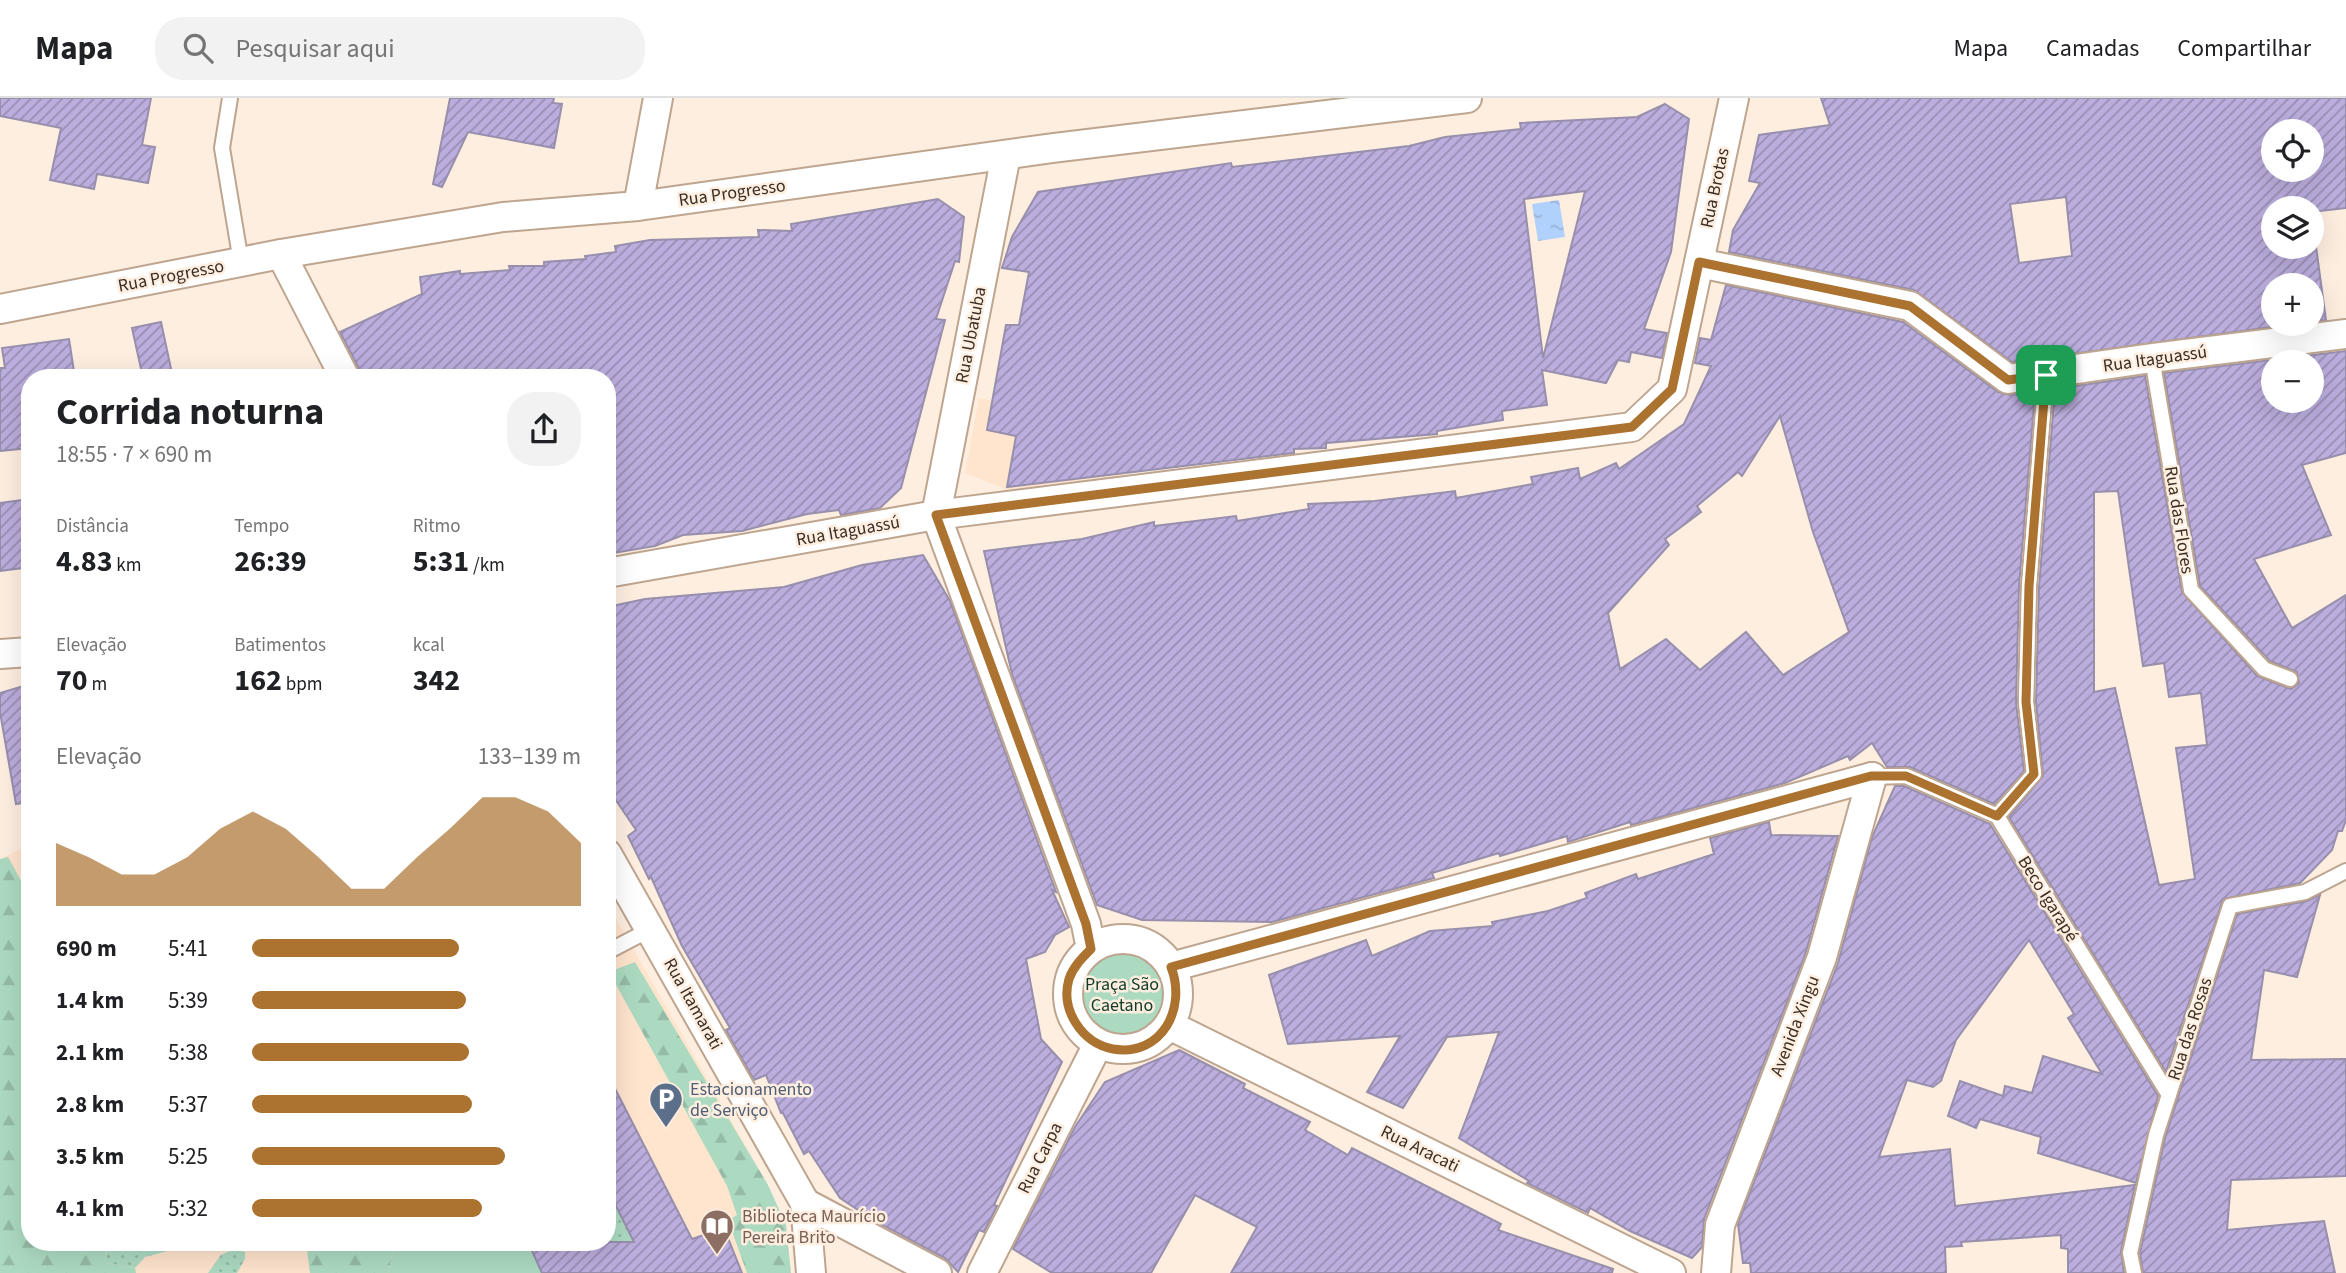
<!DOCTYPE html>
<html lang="pt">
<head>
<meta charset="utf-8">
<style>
  body { margin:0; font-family:"Source Sans 3",sans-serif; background:#f2f2f2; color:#202124; height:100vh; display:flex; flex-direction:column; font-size:26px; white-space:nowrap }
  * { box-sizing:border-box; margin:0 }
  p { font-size:23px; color:#757577 }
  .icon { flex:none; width:38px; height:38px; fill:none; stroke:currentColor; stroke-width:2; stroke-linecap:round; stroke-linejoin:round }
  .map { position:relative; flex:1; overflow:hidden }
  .sheet { position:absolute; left:21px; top:271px; width:595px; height:882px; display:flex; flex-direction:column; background:#fff; border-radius:28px; box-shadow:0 7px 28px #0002 }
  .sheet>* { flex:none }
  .tools { position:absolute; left:2261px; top:21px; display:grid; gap:14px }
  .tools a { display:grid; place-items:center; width:63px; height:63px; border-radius:50%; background:#fff; box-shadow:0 7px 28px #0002; font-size:35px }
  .pin { position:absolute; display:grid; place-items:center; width:60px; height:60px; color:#fff; margin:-30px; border-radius:14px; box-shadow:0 4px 10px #0006 }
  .round { display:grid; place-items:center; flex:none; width:74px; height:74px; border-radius:28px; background:#f2f2f2 }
  .overview { display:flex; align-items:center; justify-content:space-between; height:119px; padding:0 35px }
  h1 { font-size:38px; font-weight:700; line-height:52px }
  .stats { display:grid; grid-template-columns:repeat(3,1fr); gap:10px; height:119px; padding:7px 35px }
  .stats div { display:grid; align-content:center }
  .stats b { font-size:30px; font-weight:700 }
  .stats small { font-size:19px; font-weight:400 }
  .stats p { font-size:19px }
  .chart { height:196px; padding:14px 35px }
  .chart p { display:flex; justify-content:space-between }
  .chart svg { width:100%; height:126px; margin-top:7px; fill:#ab7230; opacity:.7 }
  ul { padding:0 35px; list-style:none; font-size:23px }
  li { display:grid; grid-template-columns:112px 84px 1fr; align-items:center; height:52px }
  li i { height:18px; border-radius:9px; background:#ab7230 }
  header { display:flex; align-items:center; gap:42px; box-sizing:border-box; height:98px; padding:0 35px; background:#fff; border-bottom:2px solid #e0e0e0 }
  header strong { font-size:33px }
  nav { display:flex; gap:38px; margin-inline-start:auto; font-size:24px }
  .search { width:490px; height:63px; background:#f2f2f2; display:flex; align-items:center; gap:18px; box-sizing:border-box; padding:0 24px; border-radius:28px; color:#757577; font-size:26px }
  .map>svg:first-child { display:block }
  .built { fill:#ffe4ce }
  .grass { fill:url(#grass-dots) }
  .forest { fill:url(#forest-firs) }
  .park { fill:#acdac1 }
  .water { fill:url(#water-ripples) }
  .building { fill:url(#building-hatch); stroke:#978fac; stroke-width:2; fill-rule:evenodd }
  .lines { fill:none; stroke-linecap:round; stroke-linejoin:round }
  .lane-casing { stroke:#bea58f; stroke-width:18 }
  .street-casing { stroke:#bea58f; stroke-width:32 }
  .lane { stroke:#fff; stroke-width:14 }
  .street { stroke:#fff; stroke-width:28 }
  .route-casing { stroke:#fff; stroke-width:14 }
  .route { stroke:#ab7230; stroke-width:9 }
  .labels { text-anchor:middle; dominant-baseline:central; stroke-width:5; stroke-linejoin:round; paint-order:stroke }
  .street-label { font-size:18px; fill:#392f26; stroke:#feeee0 }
  .park-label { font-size:18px; fill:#0f3b28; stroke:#feeee0 }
  .service-label { font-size:18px; fill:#4e5e75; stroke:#feeee0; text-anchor:start }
  .education-label { font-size:18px; fill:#785e54; stroke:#feeee0; text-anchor:start }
</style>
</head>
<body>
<header>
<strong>Mapa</strong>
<div class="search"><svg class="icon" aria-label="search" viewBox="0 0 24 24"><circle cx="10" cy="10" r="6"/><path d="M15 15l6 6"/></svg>Pesquisar aqui</div>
<nav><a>Mapa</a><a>Camadas</a><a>Compartilhar</a></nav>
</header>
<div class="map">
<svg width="2346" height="1175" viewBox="0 0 2346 1175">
  <defs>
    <pattern id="grass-dots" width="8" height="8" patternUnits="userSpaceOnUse" patternTransform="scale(1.75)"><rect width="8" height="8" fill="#acdac1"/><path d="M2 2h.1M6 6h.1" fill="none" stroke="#95bba6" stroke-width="1.8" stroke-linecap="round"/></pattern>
    <pattern id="forest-firs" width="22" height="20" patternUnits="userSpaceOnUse" patternTransform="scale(1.75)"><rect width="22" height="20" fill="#acdac1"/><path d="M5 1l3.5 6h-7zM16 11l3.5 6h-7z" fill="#95bba6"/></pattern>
    <pattern id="water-ripples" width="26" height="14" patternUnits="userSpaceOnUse" patternTransform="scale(1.75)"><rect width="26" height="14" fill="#b0d1fb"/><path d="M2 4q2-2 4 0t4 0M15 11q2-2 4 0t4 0" fill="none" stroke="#98b4d7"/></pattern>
    <pattern id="building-hatch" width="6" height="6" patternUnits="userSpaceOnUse" patternTransform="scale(1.75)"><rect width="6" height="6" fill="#bbaddd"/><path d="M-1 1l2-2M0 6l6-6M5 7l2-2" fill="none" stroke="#998db3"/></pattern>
  </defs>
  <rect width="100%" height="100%" fill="#feeee0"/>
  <g class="built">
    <polygon points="979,300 1111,328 1125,388 1016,395 965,375"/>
    <polygon points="30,746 30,1144 607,1144 607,805 768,1087 786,1127 791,1175 0,1175 0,761"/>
  </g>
  <g class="grass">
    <polygon points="607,1090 642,1162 607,1144"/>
    <polygon points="105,1145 167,1145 168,1153 145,1159 135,1170 106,1165"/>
    <polygon points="236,1150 245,1154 245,1161 237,1175 208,1175 221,1157"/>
  </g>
  <g class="forest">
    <polygon points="8,759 30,799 30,1144 105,1145 106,1165 135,1170 136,1175 0,1175 0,761"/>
    <polygon points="635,864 768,1087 786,1127 791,1175 747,1175 728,1122 737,1117 727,1088 609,874"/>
    <polygon points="306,1145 395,1145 388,1175 310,1175"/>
  </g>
  <g class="park">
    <circle cx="1122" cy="896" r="48"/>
    <polygon points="528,1144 542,1175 388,1175 395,1145"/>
  </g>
  <polygon class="water" points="1559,102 1565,139 1538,143 1532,106"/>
  <g class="building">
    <polygon points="0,0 151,0 142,47 155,49 148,85 97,76 94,91 50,82 61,30 0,18"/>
    <polygon points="450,0 554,0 553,5 562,6 554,50 468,34 442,89 433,86"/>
    <path d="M 1821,0 L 2346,0 L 2346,110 L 2312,114 L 2312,110 L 2273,110 L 2273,149 L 2312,149 L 2312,119 L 2326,222 L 2312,223 L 2312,187 L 2273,187 L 2273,226 L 2293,226 L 2012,264 L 1914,192 L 1729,154 L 1733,132 L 1760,85 L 1749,83 L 1759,37 L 1830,27 ZM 2273,33 L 2312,33 L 2312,72 L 2273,72 ZM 2066,99 L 2072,158 L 2019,165 L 2010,106 Z"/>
    <path d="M 1665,6 L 1689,21 L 1671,154 L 1644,231 L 1667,235 L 1662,260 L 1631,254 L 1629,264 L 1618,262 L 1606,285 L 1542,272 L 1547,307 L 1502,313 L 1503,322 L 1437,333 L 1437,336 L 1326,345 L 1326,350 L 1294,351 L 1294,355 L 1007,389 L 1016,338 L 987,332 L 1006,227 L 1019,227 L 1029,174 L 1002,170 L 1012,139 L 1038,94 L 1231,65 L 1232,69 L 1409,48 L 1445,39 L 1521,31 L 1520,25 L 1637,19 ZM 1585,93 L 1543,260 L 1524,101 Z"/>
    <polygon points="938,101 964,119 959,164 955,163 936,221 945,222 901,390 880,410 841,417 839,412 807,416 742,433 683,437 655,448 607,456 607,280 364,280 340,234 422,196 420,179 460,173 460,176 510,172 509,168 544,168 544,164 586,161 585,158 616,154 615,148 650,142 759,139 758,132 792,133 791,126"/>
    <path d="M 1726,187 L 1903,224 L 1998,294 L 2010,297 L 2035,294 L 2019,488 L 2016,604 L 2024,673 L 1994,706 L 1910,669 L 1887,669 L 1872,645 L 1850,662 L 1848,658 L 1785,685 L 1631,727 L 1630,724 L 1568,744 L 1567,738 L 1500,758 L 1499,755 L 1432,775 L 1434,780 L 1272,824 L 1142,822 L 1097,807 L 1012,576 L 984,453 L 1082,441 L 1154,424 L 1154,428 L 1236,418 L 1237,423 L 1309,411 L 1308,406 L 1375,403 L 1455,393 L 1456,400 L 1533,386 L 1531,379 L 1578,370 L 1580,381 L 1616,365 L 1619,371 L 1684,326 L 1711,268 L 1695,265 L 1700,240 L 1711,242 ZM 1780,318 L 1813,434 L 1849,534 L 1783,577 L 1746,534 L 1700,572 L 1666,541 L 1620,571 L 1608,515 L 1669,447 L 1665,441 L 1701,414 L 1697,408 L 1738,374 L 1742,378 Z"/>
    <polygon points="161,224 173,280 143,280 132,230"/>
    <polygon points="69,241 75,280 30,280 30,350 0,353 0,270 5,270 2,250"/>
    <path d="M 2346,253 L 2346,355 L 2302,367 L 2331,437 L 2254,461 L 2292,530 L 2346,497 L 2346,722 L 2342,733 L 2338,733 L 2332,752 L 2300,785 L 2223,801 L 2166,974 L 2009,719 L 2043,678 L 2036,604 L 2039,489 L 2055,291 L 2145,278 L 2182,494 L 2257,578 L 2291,591 L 2299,585 L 2297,574 L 2270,563 L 2200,488 L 2164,275 ZM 2273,264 L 2312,264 L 2312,303 L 2273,303 ZM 2118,393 L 2143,568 L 2164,565 L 2169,599 L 2201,595 L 2207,647 L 2176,650 L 2195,781 L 2159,787 L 2115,590 L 2094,594 L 2094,394 Z"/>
    <polygon points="30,401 30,469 0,473 0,405"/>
    <polygon points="923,457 950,503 1056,794 1052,792 1069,829 1055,837 1045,854 1026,861 1041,941 1062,964 994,1107 997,1108 984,1134 979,1132 958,1174 945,1160 873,1122 840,1100 809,1053 804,1056 783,1015 781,1015 766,977 754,982 726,932 730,930 682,848 651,779 649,781 628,738 636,732 607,689 607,509 645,501 784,489 862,467"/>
    <polygon points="30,586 30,704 16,706 0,614 0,595"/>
    <polygon points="1895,688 1904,688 1990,726 2158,998 2136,1085 2038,1055 2041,1039 1980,1021 1976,1030 1948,1018 1960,983 2003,998 2005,988 2032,995 2043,958 2102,976 2068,920 2074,916 2029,842 1956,942 1941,983 1933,989 1907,982 1879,1059 1950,1051 1955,1108 2135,1087 2121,1153 2124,1175 2068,1175 2068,1151 2061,1150 2061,1137 1961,1144 1962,1148 1945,1149 1946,1175 1751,1175 1750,1165 1743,1165 1738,1126 1838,865 1872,739"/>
    <polygon points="1769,724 1771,737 1838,738 1806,854 1704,1121 1702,1149 1692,1160 1630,1133 1590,1110 1588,1115 1527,1085 1529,1083 1459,1040 1499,934 1447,939 1403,1010 1367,994 1400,938 1288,946 1269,877 1366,842 1372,858 1430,833 1493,828 1492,824 1548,813 1587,800 1585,795 1636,776 1638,781 1714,756 1710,740"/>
    <polygon points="2320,797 2297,879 2264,872 2251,962 2346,961 2346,1078 2231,1082 2227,1132 2324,1123 2335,1175 2143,1175 2140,1155 2165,1040 2237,816 2307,803"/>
    <polygon points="1179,952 1245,986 1243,990 1310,1024 1305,1032 1348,1057 1352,1050 1501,1126 1498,1132 1613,1171 1612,1175 1231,1175 1257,1129 1195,1097 1151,1175 1052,1175 1013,1151 1075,1029 1105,984"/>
    <polygon points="607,975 692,1141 724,1130 742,1175 542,1175 528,1144 634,1144 607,1090"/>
  </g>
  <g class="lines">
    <g class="lane-casing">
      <g id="lane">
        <polyline points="230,0 222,50 241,164"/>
        <polyline points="2152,260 2191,492 2264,571 2290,581"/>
        <polyline points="1872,679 1906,678 1997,718 2169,997"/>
        <polyline points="1997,718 2034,676 2026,604 2029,488 2046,277"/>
        <polyline points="607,854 651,831"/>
        <polyline points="2134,1175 2130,1155 2156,1037 2230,808 2305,794 2346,773"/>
      </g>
    </g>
    <g class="street-casing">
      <g id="street">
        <polyline points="1006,57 936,417 1086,826 1091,851"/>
        <polyline points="638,108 658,0"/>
        <polyline points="281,156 345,280"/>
        <polyline points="1699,165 1910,208 2008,281 2152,260 2346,236"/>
        <polyline points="0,211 281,156 503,119 638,108 1053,50 1467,0"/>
        <polyline points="607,475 936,417 1632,329 1672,291 1734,0"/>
        <polyline points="0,556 30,554"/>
        <polyline points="607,756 805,1105 811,1175"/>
        <circle cx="1123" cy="896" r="55"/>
        <polyline points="1171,869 1872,679"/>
        <polyline points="1169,927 1671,1175"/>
        <polyline points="805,1105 937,1175"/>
        <polyline points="982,1175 1098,946"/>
        <polyline points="1716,1175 1720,1127 1822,859 1872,679"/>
      </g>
    </g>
    <use href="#lane" class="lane"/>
    <use href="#street" class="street"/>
  </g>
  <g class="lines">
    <g class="route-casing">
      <path id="route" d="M 1699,164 L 1910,208 L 2008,282 L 2046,277 L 2029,488 L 2026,604 L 2034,676 L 1997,718 L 1906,678 L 1871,678 L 1171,869 C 1187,910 1162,959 1113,951 C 1082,945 1060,912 1069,881 C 1073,869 1082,860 1091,851 L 1086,826 L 936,417 L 1632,329 L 1672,291 Z"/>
    </g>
    <use href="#route" class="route"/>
  </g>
  <defs>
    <g id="parking-pin" transform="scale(1.75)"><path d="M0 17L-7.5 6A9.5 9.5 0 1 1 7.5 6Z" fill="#5c6f8a" stroke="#feeee0"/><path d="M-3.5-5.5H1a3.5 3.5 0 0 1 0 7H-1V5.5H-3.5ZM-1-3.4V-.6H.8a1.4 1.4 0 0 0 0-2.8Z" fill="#fff"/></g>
    <g id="library-pin" transform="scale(1.75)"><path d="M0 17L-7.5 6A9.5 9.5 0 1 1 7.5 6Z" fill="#8d6e63" stroke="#feeee0"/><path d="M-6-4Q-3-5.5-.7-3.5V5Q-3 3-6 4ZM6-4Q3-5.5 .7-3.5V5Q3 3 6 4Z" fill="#fff"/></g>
  </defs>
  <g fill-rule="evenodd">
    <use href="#parking-pin" x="666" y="1001"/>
    <use href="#library-pin" x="717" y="1128"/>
  </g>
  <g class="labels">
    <g class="street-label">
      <text transform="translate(1715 90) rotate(-78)">Rua Brotas</text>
      <text transform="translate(732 95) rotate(-8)">Rua Progresso</text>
      <text transform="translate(171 178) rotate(-11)">Rua Progresso</text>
      <text transform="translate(971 237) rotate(-79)">Rua Ubatuba</text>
      <text transform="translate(2155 261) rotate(-8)">Rua Itaguassú</text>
      <text transform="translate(2179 422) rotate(81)">Rua das Flores</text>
      <text transform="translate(848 433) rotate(-10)">Rua Itaguassú</text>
      <text transform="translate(2048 801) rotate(58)">Beco Igarapé</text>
      <text transform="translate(693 906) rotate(61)">Rua Itamarati</text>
      <text transform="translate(1795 928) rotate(-69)">Avenida Xingu</text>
      <text transform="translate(2190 931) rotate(-72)">Rua das Rosas</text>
      <text transform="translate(1420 1051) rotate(26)">Rua Aracati</text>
      <text transform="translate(1040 1060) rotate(-63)">Rua Carpa</text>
    </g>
    <g class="park-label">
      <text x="1122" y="886">Praça São<tspan x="1122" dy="21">Caetano</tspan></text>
    </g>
    <g class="service-label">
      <text x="690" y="991">Estacionamento<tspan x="690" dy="21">de Serviço</tspan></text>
    </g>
    <g class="education-label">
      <text x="742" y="1118">Biblioteca Maurício<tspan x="742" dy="21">Pereira Brito</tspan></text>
    </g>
  </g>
</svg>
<div class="tools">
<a><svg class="icon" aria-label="locate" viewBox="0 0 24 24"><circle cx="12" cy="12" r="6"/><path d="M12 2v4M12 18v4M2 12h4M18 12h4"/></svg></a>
<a><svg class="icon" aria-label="layers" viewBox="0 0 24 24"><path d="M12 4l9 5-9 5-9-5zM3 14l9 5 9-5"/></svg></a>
<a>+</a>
<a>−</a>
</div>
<div class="pin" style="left:2046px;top:277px;background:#1e9e55"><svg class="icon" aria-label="arrive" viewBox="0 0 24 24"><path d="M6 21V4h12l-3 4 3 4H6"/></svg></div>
<section class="sheet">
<div class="overview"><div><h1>Corrida noturna</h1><p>18:55 · 7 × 690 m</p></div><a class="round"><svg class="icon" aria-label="share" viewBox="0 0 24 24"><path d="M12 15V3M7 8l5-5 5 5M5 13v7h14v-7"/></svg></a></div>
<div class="stats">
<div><p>Distância</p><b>4.83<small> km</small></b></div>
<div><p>Tempo</p><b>26:39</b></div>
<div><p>Ritmo</p><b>5:31<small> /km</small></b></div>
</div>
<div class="stats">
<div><p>Elevação</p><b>70<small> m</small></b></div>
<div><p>Batimentos</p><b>162<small> bpm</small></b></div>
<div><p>kcal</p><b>342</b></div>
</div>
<div class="chart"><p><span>Elevação</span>133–139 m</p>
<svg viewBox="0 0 160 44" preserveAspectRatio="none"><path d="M0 44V22L10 27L20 33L30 33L40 27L50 17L60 11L70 17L80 27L90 38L100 38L110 27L120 17L130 6L140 6L150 11L160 22V44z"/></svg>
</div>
<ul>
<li><b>690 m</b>5:41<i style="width:63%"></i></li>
<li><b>1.4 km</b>5:39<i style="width:65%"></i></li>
<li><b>2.1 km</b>5:38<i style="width:66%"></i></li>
<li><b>2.8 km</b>5:37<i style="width:67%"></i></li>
<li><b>3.5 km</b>5:25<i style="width:77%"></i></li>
<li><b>4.1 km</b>5:32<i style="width:70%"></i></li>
</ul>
</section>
</div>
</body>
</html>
